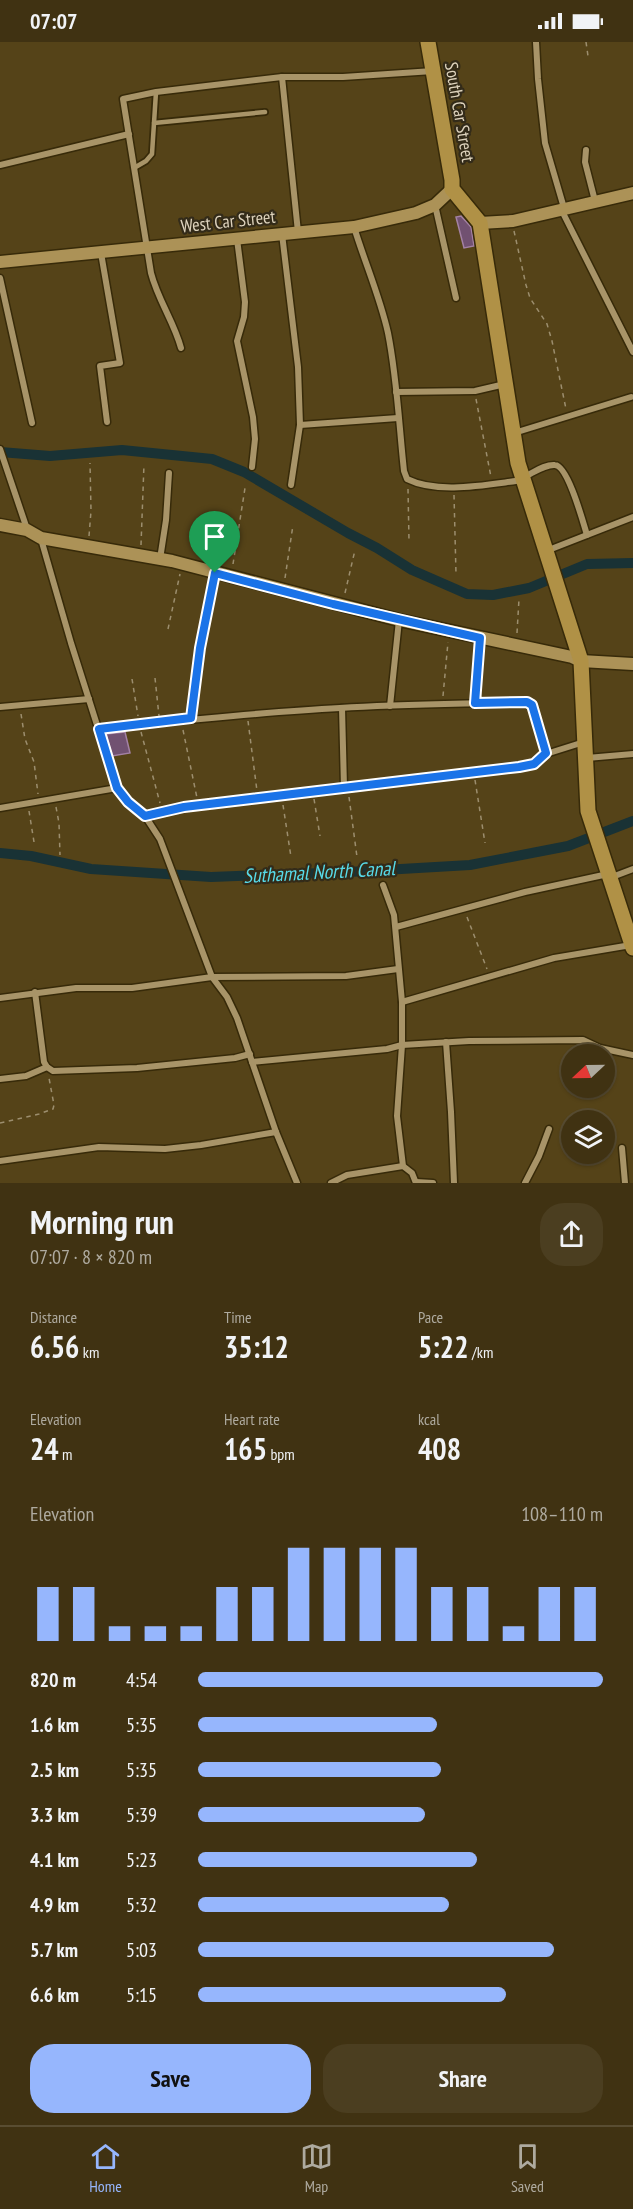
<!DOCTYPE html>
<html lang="en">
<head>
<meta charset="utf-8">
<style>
  body { margin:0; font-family:"PT Sans Narrow",sans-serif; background:#4b3e20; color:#f1f3f6; height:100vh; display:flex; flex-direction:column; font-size:22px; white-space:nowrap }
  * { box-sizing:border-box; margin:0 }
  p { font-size:20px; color:#aeaa9f }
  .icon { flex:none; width:33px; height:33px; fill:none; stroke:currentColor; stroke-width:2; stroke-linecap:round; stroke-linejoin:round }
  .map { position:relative; height:1141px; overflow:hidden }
  .panel { display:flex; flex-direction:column; background:#403212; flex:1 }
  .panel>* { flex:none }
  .needle { width:39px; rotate:248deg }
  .fabs { position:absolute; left:561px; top:1002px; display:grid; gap:12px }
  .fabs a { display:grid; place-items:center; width:54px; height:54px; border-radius:50%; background:#403212; box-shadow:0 2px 4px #0004,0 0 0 2px #594d32; font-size:30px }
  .pin { position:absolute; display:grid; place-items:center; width:51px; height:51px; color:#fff; margin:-62px -26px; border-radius:50% 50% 50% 0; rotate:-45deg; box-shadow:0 0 6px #0007 }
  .pin .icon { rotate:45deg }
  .round { display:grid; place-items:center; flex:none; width:63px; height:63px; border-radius:24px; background:#4b3e20 }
  .head { display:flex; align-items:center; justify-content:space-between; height:102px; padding:0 30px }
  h1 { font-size:33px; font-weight:700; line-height:45px }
  .figures { display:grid; grid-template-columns:repeat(3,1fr); gap:9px; height:102px; padding:6px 30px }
  .figures div { display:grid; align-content:center }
  .figures b { font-size:30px; font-weight:700 }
  .figures small { font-size:16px; font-weight:400 }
  .figures p { font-size:16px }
  .chart { height:168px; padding:12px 30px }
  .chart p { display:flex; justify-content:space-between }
  .chart svg { width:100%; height:108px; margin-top:6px; stroke:#96b6fd; stroke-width:6 }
  .button { display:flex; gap:12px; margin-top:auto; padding:12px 30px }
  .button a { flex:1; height:69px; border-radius:24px; background:#96b6fd; color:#111; font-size:24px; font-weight:700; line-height:69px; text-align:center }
  .button a+a { background:#4b3e20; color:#f1f3f6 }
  ul { padding:0 30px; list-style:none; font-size:20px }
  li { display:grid; grid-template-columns:96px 72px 1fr; align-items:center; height:45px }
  li i { height:15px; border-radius:8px; background:#96b6fd }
  .status { display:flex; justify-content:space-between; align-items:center; height:42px; padding:0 30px; background:#403212; direction:ltr }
  .status svg { height:16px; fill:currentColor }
  .dock { display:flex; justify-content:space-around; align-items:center; height:84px; border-top:2px solid #594d32; background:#403212; font-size:16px; color:#aeaa9f }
  .dock a { display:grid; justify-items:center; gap:3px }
  .dock .selected { color:#96b6fd }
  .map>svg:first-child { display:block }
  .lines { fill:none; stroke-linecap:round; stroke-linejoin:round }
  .canal { stroke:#193235; stroke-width:10 }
  .building { fill:#715171; stroke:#a381a4; stroke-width:1.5 }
  .lane-casing { stroke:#372a09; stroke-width:8 }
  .street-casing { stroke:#372a09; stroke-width:9 }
  .secondary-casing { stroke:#372a09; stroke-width:15 }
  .primary-casing { stroke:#372a09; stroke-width:18 }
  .path { stroke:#9c8e6e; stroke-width:1.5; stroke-dasharray:4.5 4.5; stroke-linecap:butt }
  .lane { stroke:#a89468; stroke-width:4.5 }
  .street { stroke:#a89468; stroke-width:6 }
  .secondary { stroke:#ac9257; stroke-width:12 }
  .primary { stroke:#b09146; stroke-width:15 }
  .route-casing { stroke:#fff; stroke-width:12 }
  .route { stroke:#1a73e8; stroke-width:8 }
  .labels { text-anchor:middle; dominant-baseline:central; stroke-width:4.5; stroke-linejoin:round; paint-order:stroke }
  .street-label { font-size:18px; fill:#ded3bd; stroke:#332b19 }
  .water-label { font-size:20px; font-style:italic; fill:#57dae9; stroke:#332b19 }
</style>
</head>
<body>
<div class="status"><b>07:07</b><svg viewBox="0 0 49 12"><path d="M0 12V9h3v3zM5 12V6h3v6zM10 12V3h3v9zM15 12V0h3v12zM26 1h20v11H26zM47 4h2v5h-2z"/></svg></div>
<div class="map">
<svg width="633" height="1141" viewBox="0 0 633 1141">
  <rect width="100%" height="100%" fill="#554318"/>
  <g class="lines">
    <g class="canal">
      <polyline points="0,410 50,414 122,408 212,417 244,430 348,491 377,506 412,528 467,552 493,553 529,546 587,522 633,521"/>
      <polyline points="0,811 31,814 91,827 211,835 349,830 470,823 568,804 633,779"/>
    </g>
  </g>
  <g class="building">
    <polygon points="461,174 471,185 474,204 464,206 456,175"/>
    <polygon points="125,690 130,711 112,714 106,692"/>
  </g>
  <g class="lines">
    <g class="lane-casing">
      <g id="lane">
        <polyline points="154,81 265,70"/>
        <polyline points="134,126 146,119 152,112 156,50"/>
      </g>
    </g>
    <g class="street-casing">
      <g id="street">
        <polyline points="536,0 538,37 545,101 564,166"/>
        <polyline points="282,35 298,190"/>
        <polyline points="586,108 585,120 595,159"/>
        <polyline points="0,123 129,92"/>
        <polyline points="435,163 456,256"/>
        <polyline points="561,167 633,310"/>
        <path d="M 354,185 C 365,221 380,255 388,291 C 397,336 399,383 404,429 L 407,437 C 439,453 489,442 524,438"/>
        <polyline points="282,192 298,325 300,383 291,443"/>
        <polyline points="237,197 245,260 244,275 237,299 253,375 255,397 252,425"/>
        <polyline points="101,211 120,321 100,324 107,380"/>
        <polyline points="0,236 32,381"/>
        <path d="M 181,306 C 174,280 158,258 151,231 L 123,57 L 156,50 L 282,35 L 343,35 L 433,29"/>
        <polyline points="396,350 475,349 505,342"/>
        <polyline points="300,383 398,376"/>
        <polyline points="514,391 631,355"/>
        <polyline points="0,407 27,487"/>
        <path d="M 524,435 C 533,431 545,422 555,423 C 568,424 583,480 587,493"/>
        <polyline points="41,497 71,601 117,746 128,760 145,774 160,797 212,935 227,955 237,976 276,1090 297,1141"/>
        <polyline points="546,509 633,475"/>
        <polyline points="160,517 166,478 169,431"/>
        <polyline points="390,664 399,578"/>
        <polyline points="0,665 89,657"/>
        <polyline points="342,666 344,745"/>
        <polyline points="191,676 200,606 215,531"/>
        <path d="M 99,687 C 180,679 260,670 340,666 C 403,662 465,662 527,660 L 532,663 L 546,712"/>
        <polyline points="587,716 633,712"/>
        <polyline points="0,766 117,746"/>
        <polyline points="145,774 184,765 519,725 534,721 546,712 584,700"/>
        <polyline points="612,835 633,827"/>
        <polyline points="383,843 394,873 402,960 402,1003 397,1074 403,1124 412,1131 416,1141"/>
        <polyline points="396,885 525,850 608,832"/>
        <polyline points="35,950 44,1020 47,1025 53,1029 137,1026 235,1016 250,1012"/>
        <polyline points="0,956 76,946 132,946 212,935 346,934 398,927"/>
        <polyline points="402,960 554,916 631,903"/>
        <polyline points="446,1000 451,1070 454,1141"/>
        <polyline points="252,1020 387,1007 402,1003 469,999 583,998 600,1006 633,1013"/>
        <polyline points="0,1037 26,1034 47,1025"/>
        <polyline points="622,1106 625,1141"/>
        <polyline points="0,1119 99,1105 165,1107 201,1103 276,1090"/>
        <polyline points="416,1140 433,1141"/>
        <polyline points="331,1141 347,1133 403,1124"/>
        <polyline points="525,1141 539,1114 549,1087"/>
      </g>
    </g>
    <g class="secondary-casing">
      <g id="secondary">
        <polyline points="480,181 513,179 633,151"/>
        <polyline points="0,220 354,185 416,171 435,163 452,147"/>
        <polyline points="0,483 27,488 41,496 172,519 399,578 572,615 581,619 633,622"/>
      </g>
    </g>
    <g class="primary-casing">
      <polyline id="primary" points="428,0 452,138 452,147 480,181 518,421 581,619 588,769 633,906"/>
    </g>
    <g class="path">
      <polyline points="586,0 588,14"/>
      <polyline points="514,189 526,243 530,256 547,282 552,299 566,367"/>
      <polyline points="476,357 491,435"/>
      <polyline points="408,447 409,499"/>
      <polyline points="454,453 456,532"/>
      <polyline points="89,494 91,469 90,421"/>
      <polyline points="141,503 144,422"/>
      <polyline points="233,522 245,446"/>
      <polyline points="285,536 293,483"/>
      <polyline points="345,551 355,508"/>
      <polyline points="168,587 180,532"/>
      <polyline points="517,591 519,557"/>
      <polyline points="155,636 159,674"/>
      <polyline points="132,637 138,674"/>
      <polyline points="443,654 448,600"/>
      <polyline points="475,654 479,605"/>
      <polyline points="21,672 25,697 34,720 38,752"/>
      <polyline points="248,679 257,749"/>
      <polyline points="183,688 197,756"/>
      <polyline points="141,690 160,761"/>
      <polyline points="475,738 485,801"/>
      <polyline points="349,755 357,815"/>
      <polyline points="314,757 320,794"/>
      <polyline points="283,763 291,815"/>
      <polyline points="56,765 59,781 60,813"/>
      <polyline points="29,769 34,800"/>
      <polyline points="467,875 487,927"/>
      <polyline points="0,1081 39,1072 53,1067 54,1063 49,1036"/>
    </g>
    <use href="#lane" class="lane"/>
    <use href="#street" class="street"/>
    <use href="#secondary" class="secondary"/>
    <use href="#primary" class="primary"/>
  </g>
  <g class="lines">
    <g class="route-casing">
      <polygon id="route" points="215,531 333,562 480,596 475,661 527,660 532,663 546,711 534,722 519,725 184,765 145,774 128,760 117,746 99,687 191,676 200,606"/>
    </g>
    <use href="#route" class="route"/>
  </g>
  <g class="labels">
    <g class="street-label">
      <text transform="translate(460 70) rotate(80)">South Car Street</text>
      <text transform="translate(228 179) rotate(-6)">West Car Street</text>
    </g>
    <g class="water-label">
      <text transform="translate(319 830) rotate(-3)">Suthamal North Canal</text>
    </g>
  </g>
</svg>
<div class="fabs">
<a><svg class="needle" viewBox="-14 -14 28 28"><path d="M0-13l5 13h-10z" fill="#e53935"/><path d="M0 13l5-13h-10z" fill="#aeaa9f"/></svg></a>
<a><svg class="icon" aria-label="layers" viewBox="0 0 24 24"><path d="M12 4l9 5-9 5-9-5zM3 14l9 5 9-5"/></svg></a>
</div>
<div class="pin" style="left:215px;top:531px;background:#1e9e55"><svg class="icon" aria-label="arrive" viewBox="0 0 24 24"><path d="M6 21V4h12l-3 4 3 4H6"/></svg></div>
</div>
<section class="panel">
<div class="head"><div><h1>Morning run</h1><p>07:07 · 8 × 820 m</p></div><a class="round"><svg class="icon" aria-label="share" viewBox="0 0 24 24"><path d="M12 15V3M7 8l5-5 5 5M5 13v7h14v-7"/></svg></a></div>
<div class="figures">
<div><p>Distance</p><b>6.56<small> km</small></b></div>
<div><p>Time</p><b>35:12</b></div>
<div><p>Pace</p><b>5:22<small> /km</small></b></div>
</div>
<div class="figures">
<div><p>Elevation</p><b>24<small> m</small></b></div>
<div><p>Heart rate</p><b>165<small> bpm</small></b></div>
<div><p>kcal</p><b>408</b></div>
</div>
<div class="chart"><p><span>Elevation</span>108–110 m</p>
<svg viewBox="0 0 160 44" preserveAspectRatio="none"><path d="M5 44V22M15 44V22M25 44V38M35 44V38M45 44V38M55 44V22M65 44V22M75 44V6M85 44V6M95 44V6M105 44V6M115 44V22M125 44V22M135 44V38M145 44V22M155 44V22"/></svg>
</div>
<ul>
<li><b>820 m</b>4:54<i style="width:100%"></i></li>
<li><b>1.6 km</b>5:35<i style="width:59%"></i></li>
<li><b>2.5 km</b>5:35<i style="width:60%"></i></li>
<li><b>3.3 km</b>5:39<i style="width:56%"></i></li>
<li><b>4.1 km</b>5:23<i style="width:69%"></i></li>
<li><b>4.9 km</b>5:32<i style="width:62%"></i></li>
<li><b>5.7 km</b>5:03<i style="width:88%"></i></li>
<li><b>6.6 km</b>5:15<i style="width:76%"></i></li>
</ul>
<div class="button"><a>Save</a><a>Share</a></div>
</section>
<nav class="dock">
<a class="selected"><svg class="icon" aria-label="home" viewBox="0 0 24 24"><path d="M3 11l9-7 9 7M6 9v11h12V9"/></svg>Home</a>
<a><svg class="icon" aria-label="map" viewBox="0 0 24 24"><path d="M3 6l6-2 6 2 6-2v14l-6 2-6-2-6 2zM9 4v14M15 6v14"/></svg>Map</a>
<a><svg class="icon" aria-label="saved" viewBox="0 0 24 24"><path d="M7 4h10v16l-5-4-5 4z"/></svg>Saved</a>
</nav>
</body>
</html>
